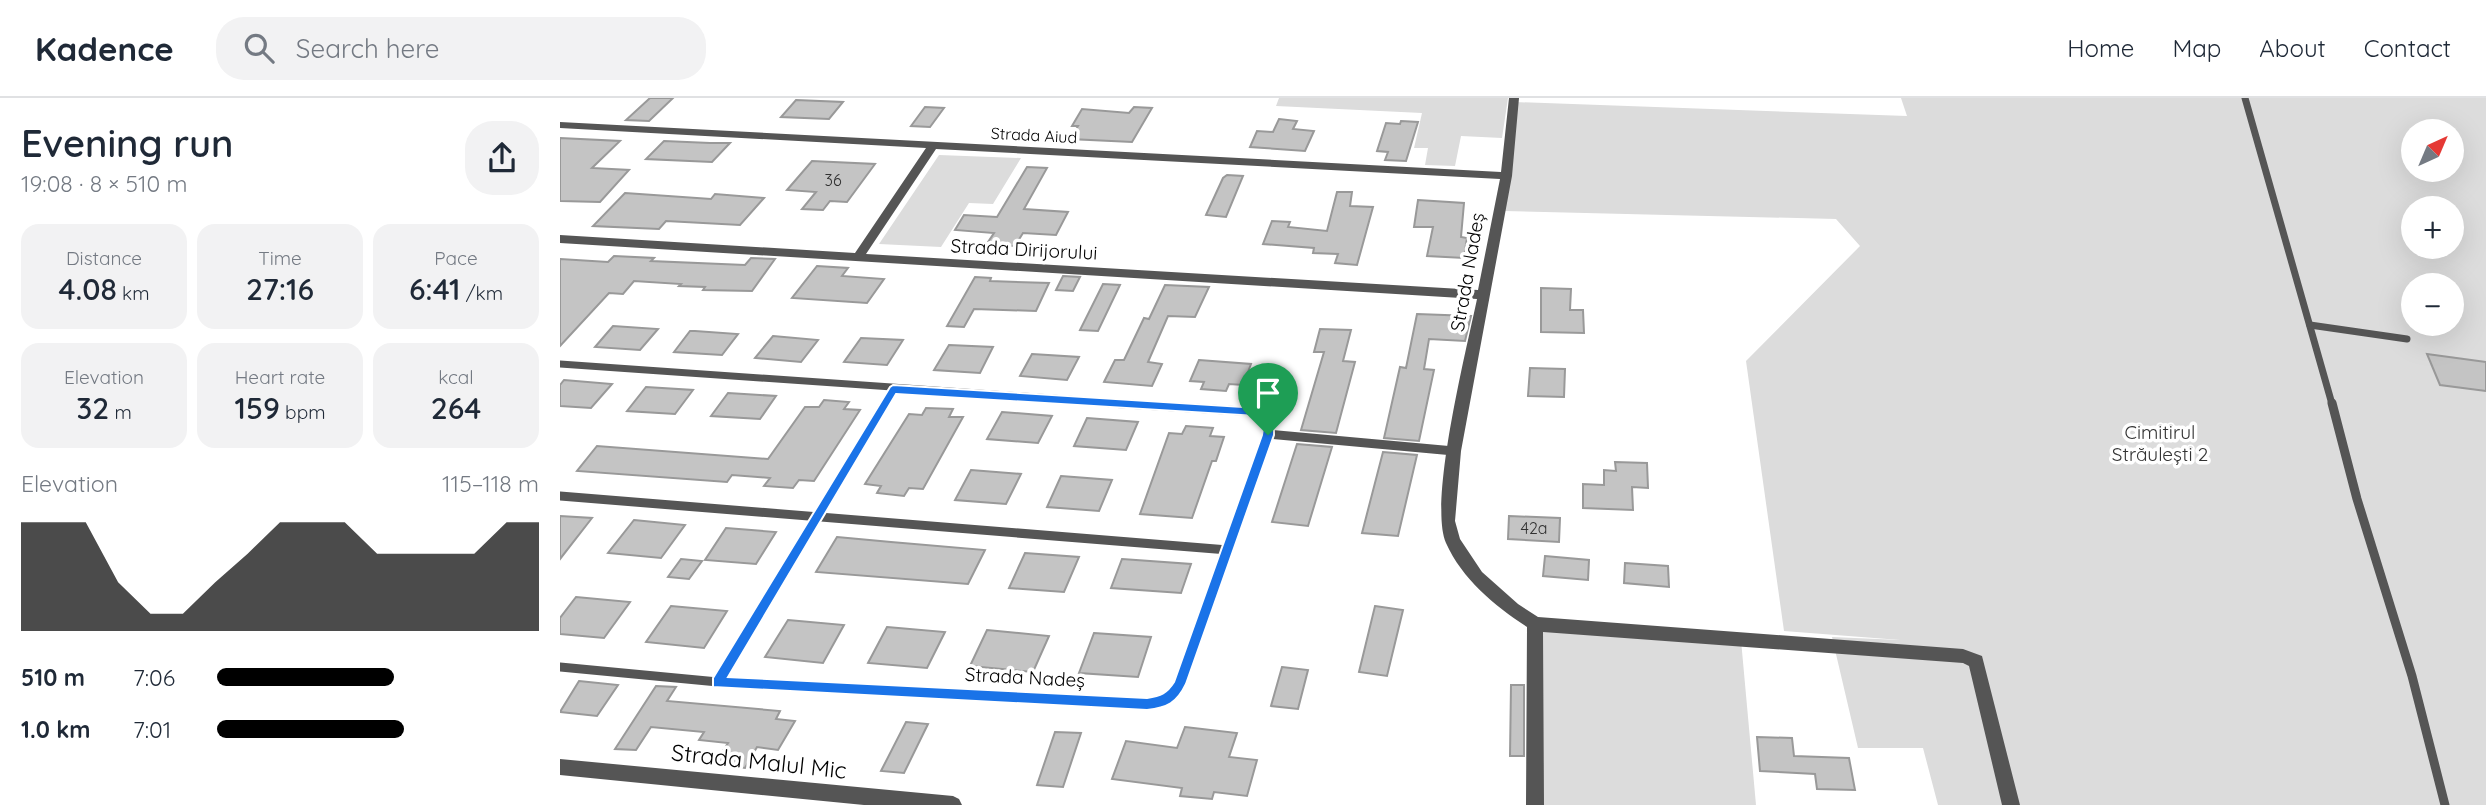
<!DOCTYPE html>
<html lang="en">
<head>
<meta charset="utf-8">
<style>
  body { margin:0; font-family:Quicksand,sans-serif; background:#f2f2f3; color:#1f2937; height:100vh; display:flex; flex-direction:column; font-size:26px; white-space:nowrap }
  * { box-sizing:border-box; margin:0 }
  p { font-size:23px; color:#747a83 }
  .icon { flex:none; width:38px; height:38px; fill:none; stroke:currentColor; stroke-width:2; stroke-linecap:round; stroke-linejoin:round }
  .map { position:relative; flex:1; overflow:hidden }
  .side { display:flex; flex-direction:column; background:#fff; width:560px }
  .side>* { flex:none }
  .needle { width:46px; rotate:44deg }
  .tools { position:absolute; left:1841px; top:21px; display:grid; gap:14px }
  .tools a { display:grid; place-items:center; width:63px; height:63px; border-radius:50%; background:#fff; box-shadow:0 7px 28px #0002; font-size:35px }
  .pin { position:absolute; display:grid; place-items:center; width:60px; height:60px; color:#fff; margin:-72px -30px; border-radius:50% 50% 50% 0; rotate:-45deg; box-shadow:0 0 7px #0007 }
  .pin .icon { rotate:45deg }
  .round { display:grid; place-items:center; flex:none; width:74px; height:74px; border-radius:28px; background:#f2f2f3 }
  .overview { display:flex; align-items:center; justify-content:space-between; height:119px; padding:0 21px }
  h1 { font-size:38px; font-weight:600; line-height:52px }
  .figures { display:grid; grid-template-columns:repeat(3,1fr); gap:10px; height:119px; padding:7px 21px }
  .figures div { display:grid; align-content:center; border-radius:18px; background:#f2f2f3; text-align:center }
  .figures b { font-size:30px; font-weight:600 }
  .figures small { font-size:19px; font-weight:400 }
  .figures p { font-size:19px }
  .chart { height:196px; padding:14px 21px }
  .chart p { display:flex; justify-content:space-between }
  .chart svg { width:100%; height:126px; margin-top:7px; fill:#000; opacity:.7 }
  ul { padding:0 21px; list-style:none; font-size:23px }
  li { display:grid; grid-template-columns:112px 84px 1fr; align-items:center; height:52px }
  li i { height:18px; border-radius:9px; background:#000 }
  header { display:flex; align-items:center; gap:42px; box-sizing:border-box; height:98px; padding:0 35px; background:#fff; border-bottom:2px solid #e0e1e3 }
  header strong { font-size:33px }
  nav { display:flex; gap:38px; margin-inline-start:auto; font-size:24px }
  .search { width:490px; height:63px; background:#f2f2f3; display:flex; align-items:center; gap:18px; box-sizing:border-box; padding:0 24px; border-radius:28px; color:#747a83; font-size:26px }
  main { display:flex; flex:1; min-height:0 }
  .map>svg:first-child { display:block }
  .green { fill:#dcdcdc; fill-rule:evenodd }
  .building { fill:#c4c4c4; stroke:#999; stroke-width:2 }
  .lines { fill:none; stroke-linecap:round; stroke-linejoin:round }
  .service-far1 { stroke:#555; stroke-width:7 }
  .service { stroke:#555; stroke-width:9 }
  .minor { fill:#555; fill-rule:evenodd }
  .route { fill:#1a73e8; stroke:#fff; stroke-width:2; fill-rule:evenodd }
  .labels { text-anchor:middle; dominant-baseline:central; stroke-width:7; stroke-linejoin:round; paint-order:stroke }
  .far-street-label { font-size:16px; fill:#000; stroke:#fff }
  .number-label { font-size:16px; fill:#313131 }
  .street-label { font-size:19px; fill:#000; stroke:#fff }
  .park-label { font-size:19px; fill:#333; stroke:#fff }
  .near-street-label { font-size:23px; fill:#000; stroke:#fff }
</style>
</head>
<body>
<header>
<strong>Kadence</strong>
<div class="search"><svg class="icon" aria-label="search" viewBox="0 0 24 24"><circle cx="10" cy="10" r="6"/><path d="M15 15l6 6"/></svg>Search here</div>
<nav><a>Home</a><a>Map</a><a>About</a><a>Contact</a></nav>
</header>
<main>
<section class="side">
<div class="overview"><div><h1>Evening run</h1><p>19:08 · 8 × 510 m</p></div><a class="round"><svg class="icon" aria-label="share" viewBox="0 0 24 24"><path d="M12 15V3M7 8l5-5 5 5M5 13v7h14v-7"/></svg></a></div>
<div class="figures">
<div><p>Distance</p><b>4.08<small> km</small></b></div>
<div><p>Time</p><b>27:16</b></div>
<div><p>Pace</p><b>6:41<small> /km</small></b></div>
</div>
<div class="figures">
<div><p>Elevation</p><b>32<small> m</small></b></div>
<div><p>Heart rate</p><b>159<small> bpm</small></b></div>
<div><p>kcal</p><b>264</b></div>
</div>
<div class="chart"><p><span>Elevation</span>115–118 m</p>
<svg viewBox="0 0 160 44" preserveAspectRatio="none"><path d="M0 44V6L10 6L20 6L30 27L40 38L50 38L60 27L70 17L80 6L90 6L100 6L110 17L120 17L130 17L140 17L150 6L160 6V44z"/></svg>
</div>
<ul>
<li><b>510 m</b>7:06<i style="width:55%"></i></li>
<li><b>1.0 km</b>7:01<i style="width:58%"></i></li>
</ul>
</section>
<div class="map">
<svg width="1926" height="707" viewBox="0 0 1926 707">
  <rect width="100%" height="100%" fill="#fff"/>
  <g class="green">
    <polygon points="719,0 948,0 942,40 901,38 895,68 865,67 868,50 854,50 862,15 716,8"/>
    <path d="M 1341,0 L 1926,0 L 1926,707 L 1378,707 L 1363,650 L 1298,650 L 1272,539 L 1340,542 L 1224,533 L 1186,263 L 1300,148 L 1276,121 L 944,113 L 954,4 L 1347,18 ZM 1853,33 L 1892,33 L 1892,72 L 1853,72 ZM 1853,110 L 1892,110 L 1892,149 L 1853,149 ZM 1853,187 L 1892,187 L 1892,226 L 1853,226 Z"/>
    <polygon points="379,57 461,60 433,106 409,105 381,149 319,146"/>
    <polygon points="975,526 1181,542 1196,707 975,707"/>
  </g>
  <g class="building">
    <polygon points="90,0 113,0 89,23 66,22"/>
    <polygon points="236,2 283,4 269,21 221,19"/>
    <polygon points="365,9 384,10 370,29 351,28"/>
    <polygon points="574,9 592,10 572,44 510,41 518,28 512,28 522,11 569,15"/>
    <polygon points="719,21 737,23 733,31 754,33 745,53 690,49 697,33 713,34"/>
    <polygon points="841,23 858,24 846,63 825,62 828,54 817,53 826,25 840,26"/>
    <polygon points="0,40 60,43 32,70 69,72 40,104 0,103"/>
    <polygon points="104,43 150,45 170,45 152,64 86,61"/>
    <polygon points="252,63 315,66 287,104 270,103 263,112 242,111 256,94 227,92"/>
    <polygon points="467,69 487,70 464,111 508,114 496,137 463,135 455,148 426,147 434,135 395,132 404,117 437,119"/>
    <polygon points="667,77 683,78 666,119 646,117 663,80"/>
    <polygon points="777,94 792,94 790,108 813,109 797,167 775,165 778,156 753,155 754,150 703,146 712,123 730,124 728,129 767,133"/>
    <polygon points="65,95 151,101 155,96 204,100 180,127 106,123 99,131 33,128"/>
    <polygon points="858,102 904,105 901,139 907,140 904,160 867,158 873,129 854,129"/>
    <polygon points="54,158 94,160 91,163 185,167 191,160 215,161 192,193 143,192 145,189 119,188 121,186 74,183 63,196 49,195 0,248 0,161 48,164"/>
    <polygon points="257,168 288,170 282,178 324,181 307,205 232,200"/>
    <polygon points="503,178 520,179 513,193 496,192"/>
    <polygon points="415,179 431,180 430,183 489,185 476,213 414,211 404,229 387,228"/>
    <polygon points="543,186 560,187 538,233 520,232"/>
    <polygon points="605,187 649,189 635,219 608,218 588,264 602,266 592,288 544,284 555,262 564,262 584,220 589,221"/>
    <polygon points="981,190 1011,191 1010,212 1023,212 1024,235 981,234"/>
    <polygon points="857,216 911,218 905,243 869,241 864,271 874,272 859,343 824,340 840,269 846,270"/>
    <polygon points="53,228 98,231 80,252 35,249"/>
    <polygon points="760,231 791,232 783,263 795,264 776,335 741,332 764,254 754,254"/>
    <polygon points="130,233 135,233 178,236 162,257 114,254"/>
    <polygon points="213,238 258,242 241,264 195,260"/>
    <polygon points="301,240 343,242 327,267 284,264"/>
    <polygon points="389,247 433,249 420,275 374,272"/>
    <polygon points="472,256 519,259 507,282 460,278"/>
    <polygon points="1867,256 1926,264 1926,293 1880,287"/>
    <polygon points="639,262 691,266 683,287 669,286 666,293 641,291 644,284 630,283"/>
    <polygon points="970,270 1005,271 1004,299 968,298"/>
    <polygon points="4,282 52,286 31,310 0,308 0,287"/>
    <polygon points="86,289 133,292 115,316 67,313"/>
    <polygon points="168,295 216,298 200,321 151,318"/>
    <polygon points="264,302 289,304 284,311 300,312 254,383 239,382 233,390 204,388 210,380 172,377 167,384 17,373 37,348 208,361 245,309 259,309"/>
    <polygon points="366,310 393,311 389,319 403,319 363,391 349,390 344,398 317,395 321,388 305,386 349,316 362,317"/>
    <polygon points="442,314 492,318 478,345 427,341"/>
    <polygon points="527,320 578,324 566,352 514,348"/>
    <polygon points="626,328 653,330 650,338 664,339 656,363 652,363 632,420 580,416 609,335 622,336"/>
    <polygon points="737,346 772,349 748,428 712,424"/>
    <polygon points="823,354 857,357 838,438 802,435"/>
    <polygon points="1055,364 1087,365 1088,390 1072,389 1073,412 1023,410 1023,386 1044,387 1044,372 1056,373"/>
    <polygon points="411,372 461,376 446,406 395,402"/>
    <polygon points="501,378 552,382 539,413 487,409"/>
    <polygon points="0,418 32,420 0,461"/>
    <polygon points="949,418 1000,420 999,444 948,441"/>
    <polygon points="74,422 125,427 101,460 48,455"/>
    <polygon points="166,430 216,434 196,466 145,462"/>
    <polygon points="277,439 331,444 425,452 408,486 256,474"/>
    <polygon points="465,455 519,459 504,494 449,490"/>
    <polygon points="985,458 1029,462 1028,482 983,478"/>
    <polygon points="121,461 142,463 129,481 108,479"/>
    <polygon points="562,461 631,466 621,495 551,490"/>
    <polygon points="1065,465 1108,468 1109,489 1064,485"/>
    <polygon points="16,499 70,504 44,540 0,536 0,520"/>
    <polygon points="111,508 167,513 144,550 86,544"/>
    <polygon points="815,508 843,512 827,578 799,574"/>
    <polygon points="228,522 284,527 263,565 205,559"/>
    <polygon points="327,529 385,534 367,570 308,565"/>
    <polygon points="427,532 489,538 473,574 410,568"/>
    <polygon points="534,535 591,539 578,579 519,575"/>
    <polygon points="722,569 748,572 738,611 711,608"/>
    <polygon points="19,583 58,587 37,618 0,614"/>
    <polygon points="951,587 964,587 964,658 950,658"/>
    <polygon points="96,588 116,589 107,603 220,613 216,621 235,623 218,652 197,649 185,670 154,666 168,645 139,642 144,634 91,629 76,652 55,651"/>
    <polygon points="346,624 368,626 344,675 321,673"/>
    <polygon points="625,629 677,635 669,659 697,662 687,698 654,694 652,701 620,698 622,690 552,681 566,643 617,650"/>
    <polygon points="495,634 521,635 503,689 477,687"/>
    <polygon points="1197,639 1232,640 1234,658 1289,660 1295,692 1257,691 1255,676 1200,673"/>
  </g>
  <g class="lines">
    <g class="service-far1">
      <polyline points="1685,0 1772,306"/>
      <polyline points="1750,227 1847,241"/>
      <polyline points="0,266 577,306"/>
      <polyline points="324,306 333,291"/>
    </g>
    <g class="service">
      <polyline points="1772,305 1797,401 1852,578 1885,707"/>
      <polyline points="708,336 894,353"/>
      <polyline points="0,398 668,452"/>
      <polyline points="0,569 158,584 587,606 607,601 620,586 708,336 710,323 699,314 549,305"/>
      <polyline points="158,584 325,305"/>
    </g>
    <g class="minor">
      <path d="M 949,0 L 959,0 L 952,78 L 901,353 L 895,423 L 900,441 L 922,474 L 958,506 L 978,519 L 1403,551 L 1422,558 L 1460,707 L 1442,707 L 1409,568 L 1403,565 L 983,534 L 984,707 L 966,707 L 967,529 C 935,508 902,481 886,445 C 868,404 907,250 917,201 L 0,145 L 0,137 L 295,155 L 366,50 L 0,30 L 0,24 L 941,74 ZM 376,51 L 940,81 L 918,192 L 306,156 Z"/>
      <polygon points="0,661 393,698 399,701 402,707 304,707 0,677"/>
    </g>
  </g>
  <path class="route" d="M 333,287 L 699,310 L 714,320 L 714,337 L 626,586 C 617,605 607,610 587,612 L 153,589 L 153,580 L 330,289 ZM 336,296 L 697,318 L 704,324 L 702,337 L 614,584 C 607,595 601,598 587,600 L 168,579 Z"/>
  <g class="labels">
    <g class="far-street-label">
      <text transform="translate(474 37) rotate(3)">Strada Aiud</text>
    </g>
    <g class="number-label">
      <text x="273" y="82">36</text>
      <text x="974" y="430">42a</text>
    </g>
    <g class="street-label">
      <text transform="translate(464 151) rotate(3)">Strada Dirijorului</text>
      <text transform="translate(907 174) rotate(-80)">Strada Nadeș</text>
      <text transform="translate(465 579) rotate(3)">Strada Nadeș</text>
    </g>
    <g class="park-label">
      <text x="1600" y="334">Cimitirul<tspan x="1600" dy="22">Străulești 2</tspan></text>
    </g>
    <g class="near-street-label">
      <text transform="translate(199 663) rotate(6)">Strada Malul Mic</text>
    </g>
  </g>
</svg>
<div class="tools">
<a><svg class="needle" viewBox="-14 -14 28 28"><path d="M0-13l5 13h-10z" fill="#e53935"/><path d="M0 13l5-13h-10z" fill="#747a83"/></svg></a>
<a>+</a>
<a>−</a>
</div>
<div class="pin" style="left:708px;top:337px;background:#1e9e55"><svg class="icon" aria-label="arrive" viewBox="0 0 24 24"><path d="M6 21V4h12l-3 4 3 4H6"/></svg></div>
</div>
</main>
</body>
</html>
